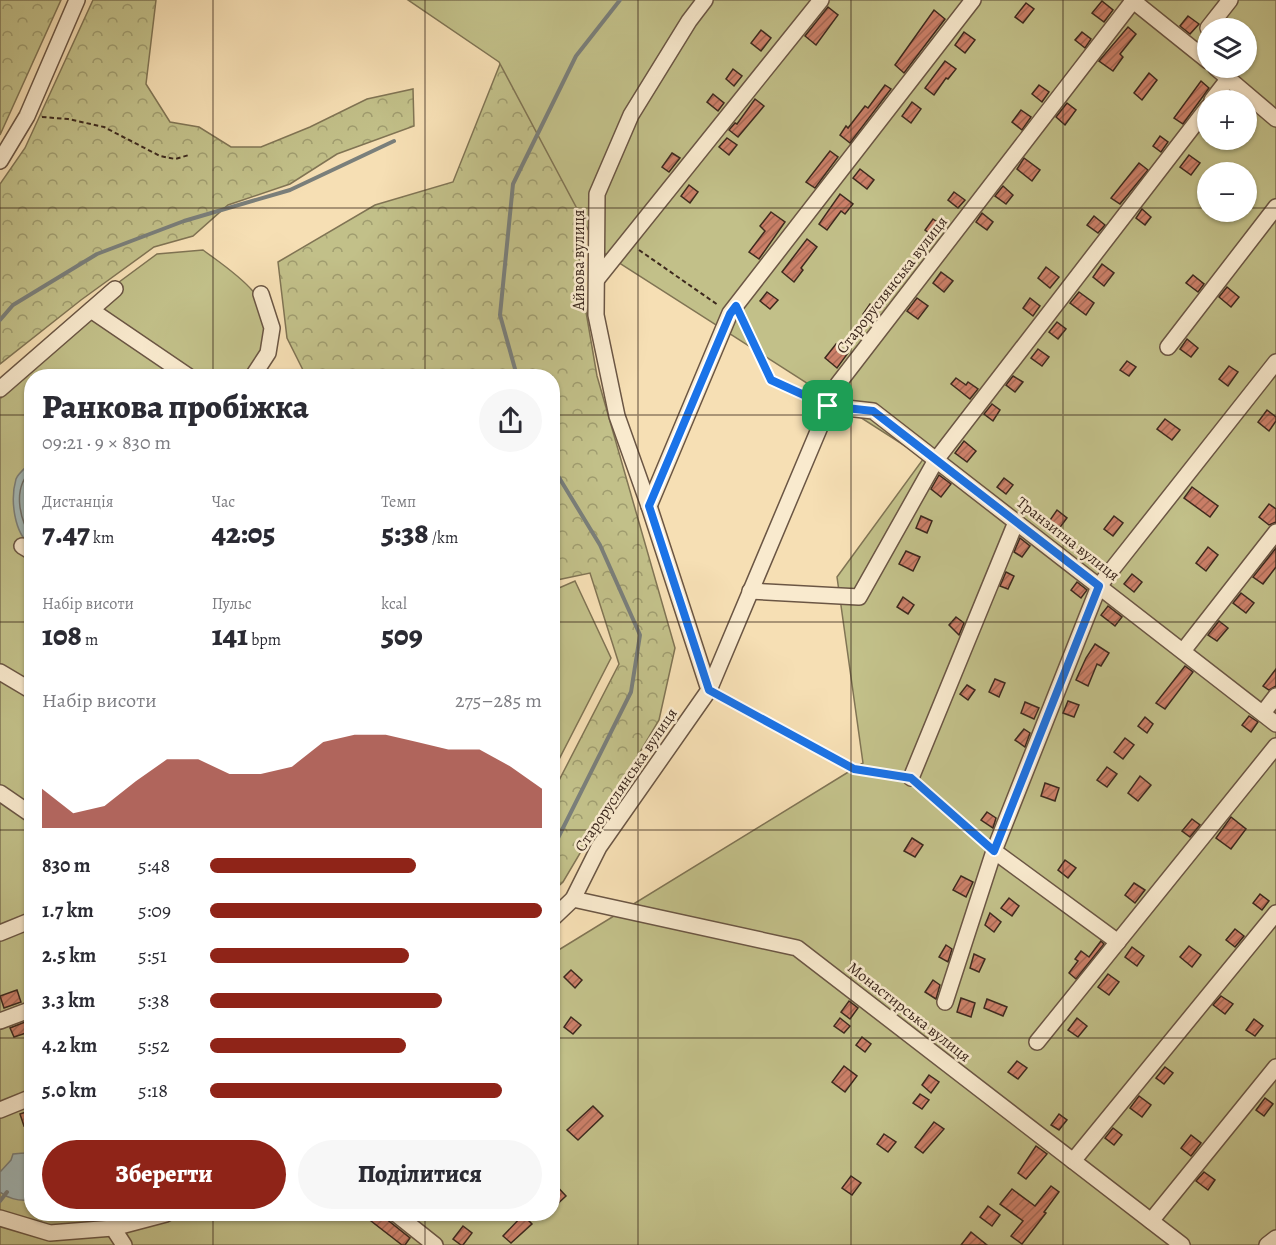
<!DOCTYPE html>
<html lang="uk">
<head>
<meta charset="utf-8">
<style>
  body { margin:0; font-family:Alegreya,serif; background:#f7f7f7; color:#2b2b33; height:100vh; display:flex; flex-direction:column; font-size:22px; white-space:nowrap }
  * { box-sizing:border-box; margin:0 }
  p { font-size:20px; color:#7c7c81 }
  .icon { flex:none; width:33px; height:33px; fill:none; stroke:currentColor; stroke-width:2; stroke-linecap:round; stroke-linejoin:round }
  .map { position:relative; flex:1; overflow:hidden }
  .sheet { position:absolute; left:24px; top:369px; width:536px; height:852px; display:flex; flex-direction:column; background:#fff; border-radius:24px; box-shadow:0 2px 4px #0004 }
  .sheet>* { flex:none }
  .controls { position:absolute; left:1197px; top:18px; display:grid; gap:12px }
  .controls a { display:grid; place-items:center; width:60px; height:60px; border-radius:50%; background:#fff; box-shadow:0 2px 4px #0004; font-size:30px }
  .pin { position:absolute; display:grid; place-items:center; width:51px; height:51px; color:#fff; margin:-26px; border-radius:12px; box-shadow:0 3px 9px #0006 }
  .round { display:grid; place-items:center; flex:none; width:63px; height:63px; border-radius:32px; background:#f7f7f7 }
  .headline { display:flex; align-items:center; justify-content:space-between; height:102px; padding:0 18px }
  h1 { font-size:33px; font-weight:800; line-height:45px }
  .stats { display:grid; grid-template-columns:repeat(3,1fr); gap:9px; height:102px; padding:6px 18px }
  .stats div { display:grid; align-content:center }
  .stats b { font-size:30px; font-weight:800 }
  .stats small { font-size:16px; font-weight:400 }
  .stats p { font-size:16px }
  .chart { height:168px; padding:12px 18px }
  .chart p { display:flex; justify-content:space-between }
  .chart svg { width:100%; height:108px; margin-top:6px; fill:#8f2418; opacity:.7 }
  .cta { display:flex; gap:12px; margin-top:auto; padding:12px 18px }
  .cta a { flex:1; height:69px; border-radius:36px; background:#8f2418; color:#fff; font-size:24px; font-weight:800; line-height:69px; text-align:center }
  .cta a+a { background:#f7f7f7; color:#2b2b33 }
  ul { padding:0 18px; list-style:none; font-size:20px }
  li { display:grid; grid-template-columns:96px 72px 1fr; align-items:center; height:45px }
  li i { height:15px; border-radius:8px; background:#8f2418 }
  .map>svg:first-child { display:block }
  .forest { fill:url(#forest-crowns); stroke:#807454; stroke-width:1.5 }
  .garden { fill:#c2c089; stroke:#807454; stroke-width:1.5; fill-rule:evenodd }
  .water { fill:#a3b9b9; stroke:#7a7f7b; stroke-width:1.5 }
  .lines { fill:none; stroke-linecap:round; stroke-linejoin:round }
  .shore { stroke:#70716c; stroke-width:1.5 }
  .stream { stroke:#7a7f7b; stroke-width:4 }
  .building { fill:url(#building-hatch); stroke:#3d291e; stroke-width:1.5 }
  .minor-casing { stroke:#6b5644; stroke-width:18 }
  .path { stroke:#3d291e; stroke-width:2; stroke-dasharray:4.5 3; stroke-linecap:butt }
  .minor { stroke:#f9eace; stroke-width:15 }
  .route-casing { stroke:#fff; stroke-width:12 }
  .route { stroke:#1a73e8; stroke-width:8 }
  .grid { fill:none; stroke:#3d291e; stroke-width:1.5; stroke-opacity:0.55 }
  .labels { text-anchor:middle; dominant-baseline:central; stroke-width:5; stroke-linejoin:round; paint-order:stroke }
  .street-label { font-size:16px; fill:#3d291e; stroke:#f9eace }
</style>
</head>
<body>
<div class="map">
<svg width="1276" height="1245" viewBox="0 0 1276 1245">
  <defs>
    <pattern id="forest-crowns" width="20" height="18" patternUnits="userSpaceOnUse" patternTransform="scale(1.5)"><rect width="20" height="18" fill="#c2c089"/><path d="M2 6a3 3 0 1 1 6 0M12 15a3 3 0 1 1 6 0" fill="none" stroke="#9f9c6f"/></pattern>
    <pattern id="building-hatch" width="6" height="6" patternUnits="userSpaceOnUse" patternTransform="scale(1.5)"><rect width="6" height="6" fill="#cc8069"/><path d="M-1 1l2-2M0 6l6-6M5 7l2-2" fill="none" stroke="#a76956"/></pattern>
  </defs>
  <rect width="100%" height="100%" fill="#f6dfb4"/>
  <filter id="stains"><feTurbulence type="fractalNoise" baseFrequency=".00333" numOctaves="4"/><feColorMatrix values="0 0 0 0 .2 0 0 0 0 .09 0 0 0 0 .02 0 0 0 .5 -.17"/></filter>
  <radialGradient id="worn" r=".72"><stop offset=".6" stop-color="#630" stop-opacity="0"/><stop offset="1" stop-color="#630" stop-opacity=".3"/></radialGradient>
  <g class="forest">
    <polygon points="0,0 61,0 0,135"/>
    <polygon points="93,0 156,0 146,84 170,122 199,127 231,147 261,147 310,127 367,99 413,89 414,126 337,154 290,184 228,205 193,236 154,247 81,300 0,364 0,184 25,148"/>
    <polygon points="514,29 582,174 579,271 597,376 675,648 659,720 563,882 552,892 552,794 619,664 590,573 552,581 552,376 306,376 287,338 278,262 375,205 453,182"/>
  </g>
  <g class="garden">
    <path d="M 408,0 L 1276,0 L 1276,1245 L 0,1245 L 0,399 L 84,308 L 157,254 L 203,250 C 231,271 275,297 269,339 C 267,349 255,367 250,376 L 32,376 L 32,1214 L 552,1214 L 552,954 L 863,763 L 837,577 L 924,458 L 599,250 L 499,62 ZM 1208,28 L 1246,28 L 1246,68 L 1208,68 ZM 1208,100 L 1246,100 L 1246,140 L 1208,140 ZM 1208,172 L 1246,172 L 1246,212 L 1208,212 Z"/>
    <polygon points="575,581 611,658 552,773 552,591"/>
  </g>
  <g class="water">
    <path d="M 31,464 L 31,546 C 14,533 10,500 16,479 C 18,474 24,469 28,465 Z"/>
    <path d="M 31,1148 L 31,1189 L 29,1190 L 28,1200 C 18,1201 7,1198 0,1192 L 0,1172 L 11,1160 L 13,1154 L 24,1153 Z"/>
  </g>
  <g class="lines">
    <path class="shore" d="M 32,470 C 12,487 19,519 32,538"/>
    <g class="stream">
      <polyline points="0,320 13,305 97,254 184,221 290,190 394,141"/>
      <polyline points="517,376 500,315 513,184 576,56 620,0"/>
      <polyline points="552,466 600,545 640,635 631,692 552,850"/>
      <polyline points="0,1201 7,1192"/>
    </g>
  </g>
  <g class="building">
    <polygon points="1102,1 1113,10 1104,22 1092,13"/>
    <polygon points="1026,3 1034,9 1023,23 1015,17"/>
    <polygon points="828,7 838,15 816,45 805,36"/>
    <polygon points="934,10 945,19 904,73 895,65"/>
    <polygon points="1188,16 1199,24 1190,34 1180,26"/>
    <polygon points="1128,27 1136,34 1120,54 1123,57 1113,71 1099,61"/>
    <polygon points="761,30 771,38 761,51 751,43"/>
    <polygon points="964,32 975,40 965,53 955,45"/>
    <polygon points="1082,32 1091,39 1085,48 1075,40"/>
    <polygon points="945,61 956,69 948,79 946,78 934,95 925,88"/>
    <polygon points="733,69 742,76 734,86 726,79"/>
    <polygon points="1149,73 1157,80 1142,100 1134,93"/>
    <polygon points="1201,81 1209,88 1183,124 1174,118"/>
    <polygon points="885,85 891,89 850,143 840,135 846,126 848,128 865,106 868,108"/>
    <polygon points="1039,85 1049,92 1042,102 1032,94"/>
    <polygon points="713,94 724,103 718,111 707,102"/>
    <polygon points="755,99 764,106 738,137 729,130 735,123 737,124"/>
    <polygon points="912,102 921,109 911,123 902,116"/>
    <polygon points="1067,103 1076,110 1065,125 1056,117"/>
    <polygon points="1021,110 1031,117 1022,130 1012,122"/>
    <polygon points="1160,136 1168,142 1161,152 1153,146"/>
    <polygon points="727,138 737,145 729,155 719,147"/>
    <polygon points="830,151 838,157 815,188 806,182"/>
    <polygon points="672,153 680,158 669,172 662,167"/>
    <polygon points="1189,155 1200,163 1191,175 1180,167"/>
    <polygon points="1024,158 1040,170 1032,181 1017,169"/>
    <polygon points="1139,163 1148,170 1120,204 1111,198"/>
    <polygon points="860,169 874,180 867,189 853,178"/>
    <polygon points="689,185 698,192 690,203 681,196"/>
    <polygon points="1003,186 1013,195 1006,204 995,196"/>
    <polygon points="954,192 965,200 958,208 948,200"/>
    <polygon points="840,194 853,204 845,214 841,211 827,230 819,224"/>
    <polygon points="1142,209 1151,217 1145,225 1136,218"/>
    <polygon points="771,212 785,222 759,259 749,252 765,231 760,226"/>
    <polygon points="982,213 993,222 987,230 976,222"/>
    <polygon points="1094,216 1105,225 1098,233 1087,225"/>
    <polygon points="933,219 944,227 936,238 925,230"/>
    <polygon points="807,239 817,247 801,268 803,270 794,282 782,272"/>
    <polygon points="1102,264 1114,273 1104,286 1093,277"/>
    <polygon points="1046,267 1059,277 1050,288 1038,278"/>
    <polygon points="941,272 953,281 944,292 933,283"/>
    <polygon points="1193,275 1204,284 1198,292 1186,283"/>
    <polygon points="1227,287 1239,297 1231,307 1219,297"/>
    <polygon points="767,292 778,300 770,309 760,301"/>
    <polygon points="1079,292 1094,303 1086,315 1070,303"/>
    <polygon points="917,298 928,306 918,319 907,311"/>
    <polygon points="1030,298 1040,306 1033,316 1023,308"/>
    <polygon points="870,304 878,310 871,320 863,314"/>
    <polygon points="1057,322 1066,329 1058,339 1049,332"/>
    <polygon points="1187,339 1198,348 1191,357 1180,349"/>
    <polygon points="836,344 848,353 837,368 825,358"/>
    <polygon points="1038,349 1049,357 1042,366 1031,358"/>
    <polygon points="1127,361 1136,367 1129,376 1120,370"/>
    <polygon points="1229,366 1238,372 1228,386 1219,379"/>
    <polygon points="1013,376 1023,382 1015,392 1006,385"/>
    <polygon points="956,378 966,385 968,382 978,389 970,399 951,384"/>
    <polygon points="992,404 1000,410 993,421 984,414"/>
    <polygon points="1267,410 1276,417 1276,421 1269,431 1258,422"/>
    <polygon points="1165,419 1180,430 1172,440 1157,429"/>
    <polygon points="964,441 976,451 967,462 955,453"/>
    <polygon points="939,475 951,484 941,497 931,489"/>
    <polygon points="1004,478 1013,485 1006,494 997,487"/>
    <polygon points="1192,487 1218,506 1210,517 1184,498"/>
    <polygon points="1269,504 1276,509 1276,522 1269,525 1259,517"/>
    <polygon points="1057,510 1067,518 1058,530 1048,523"/>
    <polygon points="921,516 932,521 927,533 916,528"/>
    <polygon points="1114,516 1123,523 1113,536 1104,529"/>
    <polygon points="1020,538 1030,546 1022,557 1014,552"/>
    <polygon points="1208,547 1218,555 1206,571 1196,563"/>
    <polygon points="1276,548 1276,567 1263,584 1253,577"/>
    <polygon points="906,551 920,557 913,571 899,564"/>
    <polygon points="1006,572 1014,576 1008,589 1000,586"/>
    <polygon points="1132,574 1142,582 1134,592 1124,584"/>
    <polygon points="1077,582 1087,590 1081,598 1071,590"/>
    <polygon points="1241,593 1254,603 1246,613 1233,603"/>
    <polygon points="903,597 914,605 908,614 897,607"/>
    <polygon points="1108,606 1122,617 1115,626 1101,615"/>
    <polygon points="956,617 964,623 959,635 949,625"/>
    <polygon points="1219,621 1228,628 1217,641 1208,635"/>
    <polygon points="1095,644 1109,653 1101,666 1097,664 1088,686 1076,680 1086,658"/>
    <polygon points="1185,666 1193,672 1165,709 1156,703"/>
    <polygon points="1276,669 1276,686 1269,690 1263,686"/>
    <polygon points="995,679 1005,683 999,697 989,692"/>
    <polygon points="967,685 975,690 968,700 960,694"/>
    <polygon points="1068,701 1079,705 1074,717 1063,713"/>
    <polygon points="1025,702 1039,708 1034,719 1021,713"/>
    <polygon points="1249,716 1258,722 1251,732 1242,725"/>
    <polygon points="1145,717 1153,724 1147,733 1138,726"/>
    <polygon points="1024,729 1030,733 1025,747 1015,740"/>
    <polygon points="1125,738 1134,745 1123,759 1114,752"/>
    <polygon points="1107,767 1117,774 1107,787 1097,780"/>
    <polygon points="1140,776 1151,785 1138,801 1128,793"/>
    <polygon points="1045,783 1059,788 1055,801 1041,796"/>
    <polygon points="987,812 996,818 993,828 981,820"/>
    <polygon points="1231,817 1246,829 1231,849 1216,838"/>
    <polygon points="1192,819 1200,825 1190,837 1182,831"/>
    <polygon points="912,838 923,845 915,857 904,851"/>
    <polygon points="1065,860 1076,868 1068,878 1058,870"/>
    <polygon points="961,876 973,882 966,897 953,890"/>
    <polygon points="1134,883 1145,890 1135,903 1125,895"/>
    <polygon points="1260,894 1269,901 1262,910 1253,903"/>
    <polygon points="1009,898 1019,906 1012,916 1001,908"/>
    <polygon points="990,913 1001,922 994,932 985,925"/>
    <polygon points="1235,929 1244,936 1235,947 1226,940"/>
    <polygon points="1101,941 1104,944 1076,979 1069,973 1078,961 1075,959 1081,951 1089,957"/>
    <polygon points="946,945 952,949 948,962 939,957"/>
    <polygon points="1189,946 1201,955 1192,967 1180,957"/>
    <polygon points="1132,947 1144,956 1137,966 1125,957"/>
    <polygon points="974,954 985,959 979,972 970,968"/>
    <polygon points="571,970 582,980 575,988 564,977"/>
    <polygon points="1108,974 1119,982 1109,995 1098,987"/>
    <polygon points="933,980 940,985 936,999 925,992"/>
    <polygon points="17,990 21,1002 4,1008 0,996"/>
    <polygon points="1221,996 1233,1004 1225,1014 1213,1005"/>
    <polygon points="961,998 975,1003 971,1017 957,1012"/>
    <polygon points="987,999 1007,1007 1003,1016 984,1008"/>
    <polygon points="849,1001 858,1008 850,1019 841,1012"/>
    <polygon points="571,1017 581,1025 573,1034 564,1027"/>
    <polygon points="840,1018 850,1026 844,1033 834,1026"/>
    <polygon points="1077,1018 1087,1026 1078,1037 1068,1030"/>
    <polygon points="1254,1019 1263,1026 1255,1036 1246,1030"/>
    <polygon points="30,1020 32,1031 14,1037 10,1028"/>
    <polygon points="862,1037 871,1044 865,1052 856,1045"/>
    <polygon points="1017,1061 1027,1068 1018,1079 1008,1072"/>
    <polygon points="844,1066 857,1076 845,1092 832,1082"/>
    <polygon points="1165,1067 1173,1073 1164,1084 1156,1078"/>
    <polygon points="929,1075 939,1082 931,1093 922,1085"/>
    <polygon points="920,1094 929,1100 922,1109 913,1103"/>
    <polygon points="1139,1096 1151,1105 1142,1117 1130,1108"/>
    <polygon points="1265,1098 1273,1104 1264,1116 1256,1110"/>
    <polygon points="593,1106 603,1116 578,1140 567,1130"/>
    <polygon points="29,1111 32,1124 24,1126 20,1114"/>
    <polygon points="1059,1114 1067,1120 1059,1130 1051,1125"/>
    <polygon points="934,1122 944,1129 923,1153 915,1147"/>
    <polygon points="1113,1128 1122,1135 1114,1145 1105,1138"/>
    <polygon points="884,1134 896,1142 888,1152 877,1144"/>
    <polygon points="1191,1135 1201,1143 1191,1156 1181,1148"/>
    <polygon points="1036,1146 1047,1154 1026,1179 1018,1173"/>
    <polygon points="1204,1172 1215,1180 1208,1190 1196,1181"/>
    <polygon points="851,1176 861,1183 852,1195 842,1188"/>
    <polygon points="552,1181 566,1196 552,1209"/>
    <polygon points="1051,1186 1059,1192 1044,1212 1046,1213 1022,1244 1011,1236 1023,1221 1000,1204 1012,1189 1035,1206"/>
    <polygon points="988,1206 1000,1215 992,1226 980,1217"/>
    <polygon points="362,1214 380,1214 410,1238 405,1245 402,1245"/>
    <polygon points="523,1215 532,1224 511,1243 503,1236"/>
    <polygon points="463,1226 472,1233 463,1245 461,1245 453,1239"/>
    <polygon points="971,1232 987,1245 961,1245"/>
  </g>
  <g class="lines">
    <g class="minor-casing">
      <g id="minor">
        <polyline points="1132,0 1208,61"/>
        <polyline points="1208,28 1230,0"/>
        <polyline points="1216,68 1276,119"/>
        <polyline points="1212,100 1229,78"/>
        <polyline points="0,161 27,116 77,0"/>
        <polyline points="597,279 821,0"/>
        <polyline points="91,310 188,376"/>
        <polyline points="1168,347 1276,207"/>
        <polyline points="253,376 268,353 272,328 261,294"/>
        <polyline points="0,389 115,289"/>
        <polyline points="828,406 873,411 1276,724"/>
        <polyline points="649,506 730,313 973,0"/>
        <polyline points="22,546 32,552"/>
        <polyline points="750,591 859,597 936,460 1208,107"/>
        <polyline points="1183,651 1276,532"/>
        <polyline points="0,672 32,691"/>
        <polyline points="709,690 838,384 1133,1"/>
        <polyline points="1263,713 1276,696"/>
        <polyline points="911,778 1016,522"/>
        <polyline points="0,793 32,815"/>
        <polyline points="994,851 1118,942"/>
        <polyline points="573,899 797,948 1182,1245"/>
        <polyline points="552,919 573,899 599,847 709,690 649,506 617,416 596,315 597,194 631,115 689,21 705,0"/>
        <polyline points="0,933 32,920"/>
        <polyline points="945,1002 994,851 1099,586 1276,362"/>
        <polyline points="0,1021 32,1009"/>
        <polyline points="1037,1042 1276,746"/>
        <polyline points="0,1110 32,1097"/>
        <polyline points="1073,1161 1276,913"/>
        <polyline points="396,1214 435,1245"/>
        <polyline points="0,1218 50,1233 113,1228 166,1214"/>
        <polyline points="1151,1221 1276,1067"/>
        <polyline points="113,1228 124,1245"/>
        <polyline points="1267,1245 1276,1238"/>
      </g>
    </g>
    <g class="path">
      <polyline points="42,117 68,119 104,127 160,156 175,159 189,155"/>
      <polyline points="639,250 718,305"/>
      <polyline points="742,320 771,380 817,401"/>
      <polyline points="719,696 854,769 899,776"/>
      <polyline points="922,787 983,841"/>
    </g>
    <use href="#minor" class="minor"/>
  </g>
  <g class="lines">
    <g class="route-casing">
      <polygon id="route" points="736,306 771,380 828,406 873,411 1099,586 994,851 911,778 854,769 709,690 649,506 730,314"/>
    </g>
    <use href="#route" class="route"/>
  </g>
  <path class="grid" d="M 213,0 L 213,376M 425,0 L 425,376M 638,0 L 638,1245M 851,0 L 851,1245M 1063,0 L 1063,1245M 0,208 L 1208,208M 1246,208 L 1276,208M 0,415 L 32,415M 552,415 L 1276,415M 0,622 L 32,622M 552,622 L 1276,622M 0,830 L 32,830M 552,830 L 1276,830M 0,1038 L 32,1038M 552,1038 L 1276,1038M 213,1214 L 213,1245M 425,1214 L 425,1245"/>
  <g class="labels">
    <g class="street-label">
      <text transform="translate(579 260) rotate(-90)">Айвова вулиця</text>
      <text transform="translate(892 285) rotate(-52)">Староруслянська вулиця</text>
      <text transform="translate(1068 539) rotate(38)">Транзитна вулиця</text>
      <text transform="translate(626 780) rotate(-56)">Староруслянська вулиця</text>
      <text transform="translate(909 1012) rotate(38)">Монастирська вулиця</text>
    </g>
  </g>
  <rect width="100%" height="100%" filter="url(#stains)"/>
  <rect width="100%" height="100%" fill="url(#worn)"/>
</svg>
<div class="controls">
<a><svg class="icon" aria-label="layers" viewBox="0 0 24 24"><path d="M12 4l9 5-9 5-9-5zM3 14l9 5 9-5"/></svg></a>
<a>+</a>
<a>−</a>
</div>
<div class="pin" style="left:828px;top:406px;background:#1e9e55"><svg class="icon" aria-label="arrive" viewBox="0 0 24 24"><path d="M6 21V4h12l-3 4 3 4H6"/></svg></div>
<section class="sheet">
<div class="headline"><div><h1>Ранкова пробіжка</h1><p>09:21 · 9 × 830 m</p></div><a class="round"><svg class="icon" aria-label="share" viewBox="0 0 24 24"><path d="M12 15V3M7 8l5-5 5 5M5 13v7h14v-7"/></svg></a></div>
<div class="stats">
<div><p>Дистанція</p><b>7.47<small> km</small></b></div>
<div><p>Час</p><b>42:05</b></div>
<div><p>Темп</p><b>5:38<small> /km</small></b></div>
</div>
<div class="stats">
<div><p>Набір висоти</p><b>108<small> m</small></b></div>
<div><p>Пульс</p><b>141<small> bpm</small></b></div>
<div><p>kcal</p><b>509</b></div>
</div>
<div class="chart"><p><span>Набір висоти</span>275–285 m</p>
<svg viewBox="0 0 160 44" preserveAspectRatio="none"><path d="M0 44V28L10 38L20 35L30 25L40 16L50 16L60 22L70 22L80 19L90 9L100 6L110 6L120 9L130 12L140 12L150 19L160 28V44z"/></svg>
</div>
<ul>
<li><b>830 m</b>5:48<i style="width:62%"></i></li>
<li><b>1.7 km</b>5:09<i style="width:100%"></i></li>
<li><b>2.5 km</b>5:51<i style="width:60%"></i></li>
<li><b>3.3 km</b>5:38<i style="width:70%"></i></li>
<li><b>4.2 km</b>5:52<i style="width:59%"></i></li>
<li><b>5.0 km</b>5:18<i style="width:88%"></i></li>
</ul>
<div class="cta"><a>Зберегти</a><a>Поділитися</a></div>
</section>
</div>
</body>
</html>
